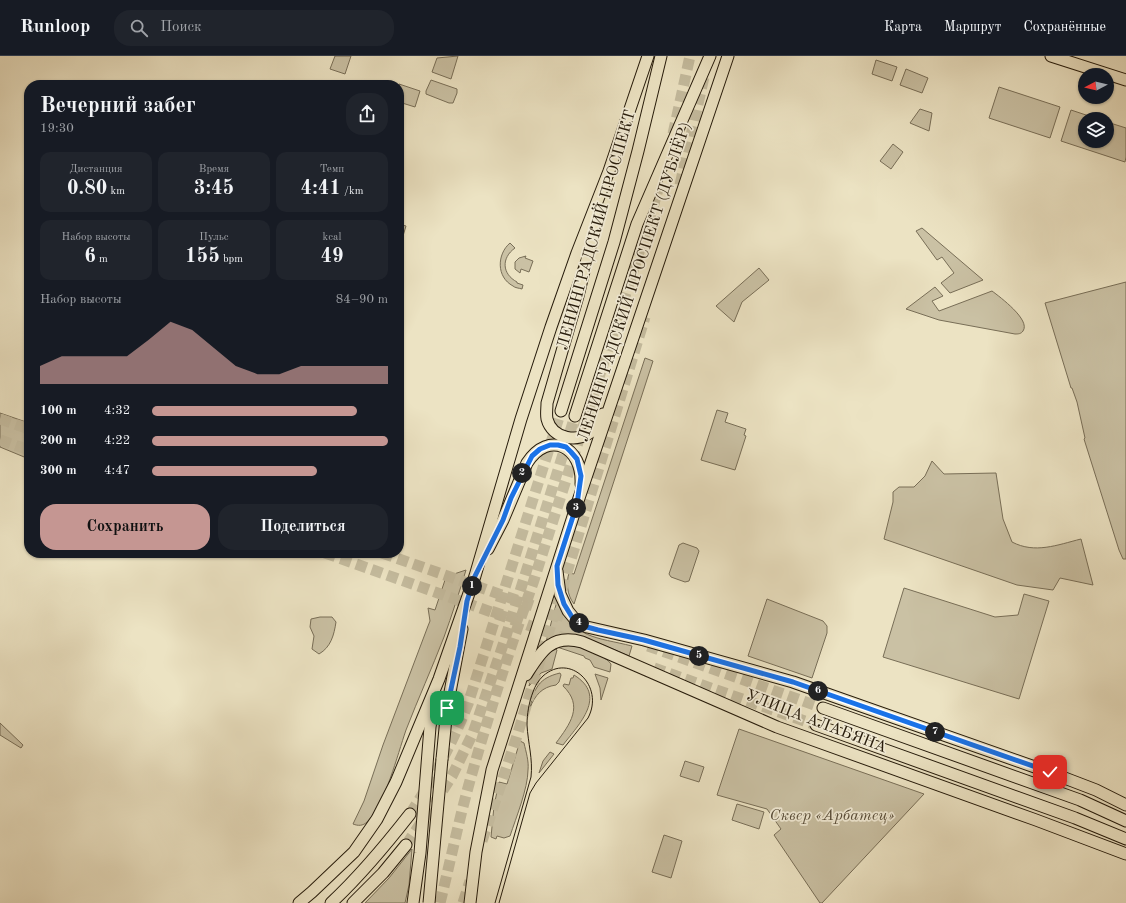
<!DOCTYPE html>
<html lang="ru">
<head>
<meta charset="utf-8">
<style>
  body { margin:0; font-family:"Old Standard TT",serif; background:#20242c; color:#f1f3f6; height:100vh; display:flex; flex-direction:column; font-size:15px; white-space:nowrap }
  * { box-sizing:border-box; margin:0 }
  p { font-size:13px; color:#9ea1a6 }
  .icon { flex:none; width:22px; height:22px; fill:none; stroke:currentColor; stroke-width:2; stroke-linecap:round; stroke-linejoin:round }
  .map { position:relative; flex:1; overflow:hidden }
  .drawer { position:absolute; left:24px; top:24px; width:380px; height:478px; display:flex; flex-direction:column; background:#171b24; border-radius:16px; box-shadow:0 1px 3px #0004 }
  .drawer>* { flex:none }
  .needle { width:26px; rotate:263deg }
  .buttons { position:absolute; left:1078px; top:12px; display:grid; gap:8px }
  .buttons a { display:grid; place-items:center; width:36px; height:36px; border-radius:50%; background:#171b24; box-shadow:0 1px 3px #0004; font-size:20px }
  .pin { position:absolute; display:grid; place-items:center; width:34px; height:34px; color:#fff; margin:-17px; border-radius:8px; box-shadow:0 2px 6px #0006 }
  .km { position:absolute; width:20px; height:20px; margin:-10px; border-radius:50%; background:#222; color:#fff; font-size:11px; line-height:20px; text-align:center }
  .round { display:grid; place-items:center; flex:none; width:42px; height:42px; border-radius:16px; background:#20242c }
  .summary { display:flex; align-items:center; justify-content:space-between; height:68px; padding:0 16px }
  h1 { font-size:22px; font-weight:600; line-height:30px }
  .stats { display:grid; grid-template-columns:repeat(3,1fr); gap:6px; height:68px; padding:4px 16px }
  .stats div { display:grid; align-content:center; border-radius:10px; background:#20242c; text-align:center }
  .stats b { font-size:20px; font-weight:600 }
  .stats small { font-size:11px; font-weight:400 }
  .stats p { font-size:11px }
  .chart { height:112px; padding:8px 16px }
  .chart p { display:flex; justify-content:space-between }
  .chart svg { width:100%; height:72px; margin-top:4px; fill:#c59692; opacity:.7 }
  .cta { display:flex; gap:8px; margin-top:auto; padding:8px 16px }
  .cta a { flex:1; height:46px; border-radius:16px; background:#c59692; color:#111; font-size:16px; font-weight:600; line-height:46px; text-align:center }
  .cta a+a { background:#20242c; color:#f1f3f6 }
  ul { padding:0 16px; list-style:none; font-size:13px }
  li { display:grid; grid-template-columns:64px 48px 1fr; align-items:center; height:30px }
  li i { height:10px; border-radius:5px; background:#c59692 }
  header { display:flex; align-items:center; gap:24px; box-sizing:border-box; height:56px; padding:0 20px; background:#171b24; border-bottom:1px solid #363941 }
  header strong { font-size:19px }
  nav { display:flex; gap:22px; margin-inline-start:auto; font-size:14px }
  .search { width:280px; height:36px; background:#20242c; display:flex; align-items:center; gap:10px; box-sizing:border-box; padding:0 14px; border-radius:16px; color:#9ea1a6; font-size:15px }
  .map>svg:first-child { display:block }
  .green { fill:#cac1a4; stroke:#786e57 }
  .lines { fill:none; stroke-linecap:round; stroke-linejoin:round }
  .major-tunnel { stroke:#c4bb9e; stroke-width:11; stroke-dasharray:11 5.5; stroke-linecap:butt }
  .major-casing { stroke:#251a0a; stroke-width:13 }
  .major { stroke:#ece3c3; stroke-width:11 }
  .tram { stroke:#251a0a; stroke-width:1 }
  .major-bridge-casing { stroke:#251a0a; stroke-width:13; stroke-linecap:butt }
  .major-bridge { stroke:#ece3c3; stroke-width:11 }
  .route-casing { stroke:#fff; stroke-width:8 }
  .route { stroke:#1a73e8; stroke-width:5 }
  .labels { text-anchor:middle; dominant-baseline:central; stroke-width:3.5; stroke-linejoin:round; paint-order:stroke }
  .street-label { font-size:16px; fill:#251a0a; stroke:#f3edd8 }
  .park-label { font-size:16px; font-style:italic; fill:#574c38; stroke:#f3edd8 }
</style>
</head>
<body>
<header>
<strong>Runloop</strong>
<div class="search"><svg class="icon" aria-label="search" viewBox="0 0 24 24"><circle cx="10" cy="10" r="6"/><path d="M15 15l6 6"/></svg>Поиск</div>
<nav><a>Карта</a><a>Маршрут</a><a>Сохранённые</a></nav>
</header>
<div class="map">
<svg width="1126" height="847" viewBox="0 0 1126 847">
  <rect width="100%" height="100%" fill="#ece3c3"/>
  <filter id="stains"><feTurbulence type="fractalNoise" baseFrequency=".005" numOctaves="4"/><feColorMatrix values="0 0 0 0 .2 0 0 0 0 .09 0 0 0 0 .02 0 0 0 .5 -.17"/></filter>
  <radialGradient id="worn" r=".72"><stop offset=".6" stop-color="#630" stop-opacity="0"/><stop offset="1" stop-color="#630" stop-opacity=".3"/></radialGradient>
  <g class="green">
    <polygon points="335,0 351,0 345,18 330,13"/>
    <polygon points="458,0 451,23 432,16 437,2"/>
    <polygon points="876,4 897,11 892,25 872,18"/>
    <polygon points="906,13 928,22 922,37 900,29"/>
    <polygon points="431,24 457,33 457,37 453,47 449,47 426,38 426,35"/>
    <polygon points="399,28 420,35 415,51 399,46"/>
    <polygon points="999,31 1060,51 1050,82 989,62"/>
    <polygon points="920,53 932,57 929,75 910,67"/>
    <polygon points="1071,54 1098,63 1085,63 1085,85 1107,85 1107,66 1126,72 1126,101 1125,106 1061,85"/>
    <polygon points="893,88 903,96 891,113 880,105"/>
    <polygon points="399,168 406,170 399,193"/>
    <polygon points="922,172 983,224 950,237 941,227 954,217 942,201 937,204 916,175"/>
    <path d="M 510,187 L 515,192 C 501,202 502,218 517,226 L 517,227 L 523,229 L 522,233 C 519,232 515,232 513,230 C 496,221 497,198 510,187 Z"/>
    <polygon points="526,200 525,202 533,205 529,216 521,213 520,217 515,213 515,206 519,202"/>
    <polygon points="759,212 769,224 742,246 734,266 716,250"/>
    <polygon points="1126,226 1126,503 1123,503 1119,494 1084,383 1085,382 1077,346 1072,332 1071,332 1045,247"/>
    <path d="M 935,231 L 943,240 L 932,245 L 939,255 L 992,235 C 1000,241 1031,264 1023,275 C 1021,278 1018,278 1015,278 L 939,264 L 906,253 Z"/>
    <path d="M 645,302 L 653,305 L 574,548 C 567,539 566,527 569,517 L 574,518 Z"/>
    <polygon points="717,354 728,357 725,366 746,373 744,379 746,380 735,414 701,404"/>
    <polygon points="0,357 29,367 29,403 0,391"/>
    <path d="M 932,405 L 944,418 L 996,417 L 1003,463 L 1012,486 C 1035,498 1057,489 1081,483 L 1093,529 L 1060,522 L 1053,534 L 1017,529 L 884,483 L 893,446 L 893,436 L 899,431 L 914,431 L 925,420 Z"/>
    <polygon points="683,487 697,492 699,495 689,525 685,526 671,521 669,518 679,489"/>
    <path d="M 466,514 C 459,537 452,559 444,581 C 432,612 418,643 406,674 C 397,700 386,746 367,766 C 363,770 358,770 353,768 L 364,745 L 383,689 L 428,570 L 430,565 L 428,552 L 435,554 L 447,518 L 454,518 Z"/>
    <polygon points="904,532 995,561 1018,559 1024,538 1049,545 1019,643 883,601"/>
    <polygon points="767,543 823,565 827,570 827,577 812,622 748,600"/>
    <path d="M 557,545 C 574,583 596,581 632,590 L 629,600 L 589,583 L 573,579 L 546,586 Z"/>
    <path d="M 320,561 L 332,561 L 336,566 C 334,579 331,591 319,598 L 312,593 L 314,580 L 310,571 L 311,563 Z"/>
    <path d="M 573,589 C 583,592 605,599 611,608 L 610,616 L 594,611 L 590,604 L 585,602 L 584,600 L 557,591 Z"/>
    <polygon points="556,593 557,594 552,613 541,617 529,630 533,614 548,597"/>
    <path d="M 560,617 L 561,619 L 559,626 L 556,629 C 542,631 535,639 530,652 C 534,632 539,622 560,617 Z"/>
    <polygon points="595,618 608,622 601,644 600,632"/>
    <path d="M 574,619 C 608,640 579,668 563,689 L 556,687 C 570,668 584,650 563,630 L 564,628 L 569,629 L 571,622 L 573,622 Z"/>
    <polygon points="0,667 23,689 21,692 0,679"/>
    <polygon points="739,673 924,738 822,847 820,847 774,779 781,773 767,753 717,739"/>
    <path d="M 520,685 L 524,687 C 526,696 529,705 528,714 C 528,732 516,762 510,780 L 504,782 L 497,780 L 496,783 L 491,781 L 494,750 L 499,726 L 507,728 Z"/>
    <polygon points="550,696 554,698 539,717 543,705"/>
    <polygon points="685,705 704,711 699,726 680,720"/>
    <polygon points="737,748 764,756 759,773 732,764"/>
    <polygon points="664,779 682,785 671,822 652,816"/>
    <polygon points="412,793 409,829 405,847 365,847 389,822"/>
  </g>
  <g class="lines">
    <g class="major-tunnel">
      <polyline points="673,78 690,0"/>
      <polyline points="680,129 704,21"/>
      <polyline points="0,363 29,373"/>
      <polyline points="0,384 29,394"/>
      <polyline points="325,497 573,585"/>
      <polyline points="382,497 579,566"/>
      <polyline points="648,590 823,652"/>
      <polyline points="654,612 816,669"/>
      <path d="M 410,758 C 434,721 451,690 468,648 L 561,355"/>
      <polyline points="482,785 516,683 645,261"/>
      <polyline points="406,789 441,737 452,720 473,677 505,583 575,360"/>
      <path d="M 440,847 C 451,803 460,758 473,714 C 491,651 511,589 533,527 L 650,162 L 662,119"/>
      <polyline points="463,847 470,825"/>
    </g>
    <g class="major-casing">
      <g id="major">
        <polyline points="1051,0 1126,24"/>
        <path d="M 597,162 L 578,240 L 547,347 C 547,353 546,358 547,363 C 552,383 579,388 593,374 C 597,370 600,364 603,358"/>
        <polyline points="561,355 614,186 638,95 661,0"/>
        <polyline points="575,360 637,168 710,0"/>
        <path d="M 488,493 L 503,464 L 527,407 C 549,373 583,391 581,428"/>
        <polyline points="557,515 560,538 568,555 577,566 587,571 644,584 793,626 1049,716 1096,734 1126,749"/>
        <path d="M 526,619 C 540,597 551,577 582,586 L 777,671 L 1036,764 L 1126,798"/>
        <polyline points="823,652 1080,744 1126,765"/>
        <polyline points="816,669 1075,762 1126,783"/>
        <polyline points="442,703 447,652 462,573"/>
        <polyline points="299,847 312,836 354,796 377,763 396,726 439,623 475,520 521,363 551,271 577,197 609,115 648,0"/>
        <path d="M 331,847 C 360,820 385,790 410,758"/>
        <polyline points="353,847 383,817 406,789"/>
        <polyline points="413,847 420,797 430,671 434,647"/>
        <polyline points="470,847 476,796 492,714 577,448 728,0"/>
      </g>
    </g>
    <use href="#major" class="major"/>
    <path class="tram" d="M 495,847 L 531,721 C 533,703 528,687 527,669 C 527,658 529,646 533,636 C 535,630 538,625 543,620 C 570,596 605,630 588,662 L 536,727 L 530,737 L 499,847"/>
    <g class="major-bridge-casing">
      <polyline id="major-bridge" points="429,847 442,703"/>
    </g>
    <use href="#major-bridge" class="major-bridge"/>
  </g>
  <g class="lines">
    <g class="route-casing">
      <polyline id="route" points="447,652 460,591 467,545 475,520 503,464 511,442 532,400 540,393 550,389 558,389 566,391 571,396 577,403 581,420 577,448 557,510 558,529 564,548 572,561 577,566 587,571 598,574 644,584 793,626 1050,716"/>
    </g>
    <use href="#route" class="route"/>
  </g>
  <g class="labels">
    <g class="street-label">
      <text transform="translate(597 174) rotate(-74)">ЛЕНИНГРАДСКИЙ ПРОСПЕКТ</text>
      <text transform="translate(635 226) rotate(-72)">ЛЕНИНГРАДСКИЙ ПРОСПЕКТ (ДУБЛЁР)</text>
      <text transform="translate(816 666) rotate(21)">УЛИЦА АЛАБЯНА</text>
    </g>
    <g class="park-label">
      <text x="832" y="760">Сквер «Арбатец»</text>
    </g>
  </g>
  <rect width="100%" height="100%" filter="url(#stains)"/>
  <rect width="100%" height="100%" fill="url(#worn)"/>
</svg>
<div class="buttons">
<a><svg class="needle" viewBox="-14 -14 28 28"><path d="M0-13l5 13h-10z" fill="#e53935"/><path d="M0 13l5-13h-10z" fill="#9ea1a6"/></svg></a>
<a><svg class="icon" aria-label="layers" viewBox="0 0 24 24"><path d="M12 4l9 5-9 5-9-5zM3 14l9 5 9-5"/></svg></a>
</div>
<div class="pin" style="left:447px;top:652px;background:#1e9e55"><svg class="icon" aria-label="arrive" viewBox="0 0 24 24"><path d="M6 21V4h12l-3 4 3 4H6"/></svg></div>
<div class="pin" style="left:1050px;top:716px;background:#d93025"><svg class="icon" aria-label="check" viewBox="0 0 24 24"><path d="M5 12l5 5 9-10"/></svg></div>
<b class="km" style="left:472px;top:530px">1</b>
<b class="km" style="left:522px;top:417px">2</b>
<b class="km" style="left:576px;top:452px">3</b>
<b class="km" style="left:579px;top:567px">4</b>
<b class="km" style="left:699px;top:600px">5</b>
<b class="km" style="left:818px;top:635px">6</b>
<b class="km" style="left:935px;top:676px">7</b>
<section class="drawer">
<div class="summary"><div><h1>Вечерний забег</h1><p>19:30</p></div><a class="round"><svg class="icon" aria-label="share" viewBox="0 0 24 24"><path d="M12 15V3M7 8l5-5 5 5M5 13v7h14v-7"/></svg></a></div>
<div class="stats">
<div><p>Дистанция</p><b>0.80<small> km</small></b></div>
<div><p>Время</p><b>3:45</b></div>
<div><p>Темп</p><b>4:41<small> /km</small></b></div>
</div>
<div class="stats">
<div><p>Набор высоты</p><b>6<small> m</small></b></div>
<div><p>Пульс</p><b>155<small> bpm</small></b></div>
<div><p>kcal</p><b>49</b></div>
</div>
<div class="chart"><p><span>Набор высоты</span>84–90 m</p>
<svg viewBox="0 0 160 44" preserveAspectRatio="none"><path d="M0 44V33L10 27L20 27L30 27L40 27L50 17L60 6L70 11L80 22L90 33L100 38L110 38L120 33L130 33L140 33L150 33L160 33V44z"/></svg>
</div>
<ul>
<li><b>100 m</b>4:32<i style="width:87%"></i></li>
<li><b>200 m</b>4:22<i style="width:100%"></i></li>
<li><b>300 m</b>4:47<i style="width:70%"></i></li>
</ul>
<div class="cta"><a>Сохранить</a><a>Поделиться</a></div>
</section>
</div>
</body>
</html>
